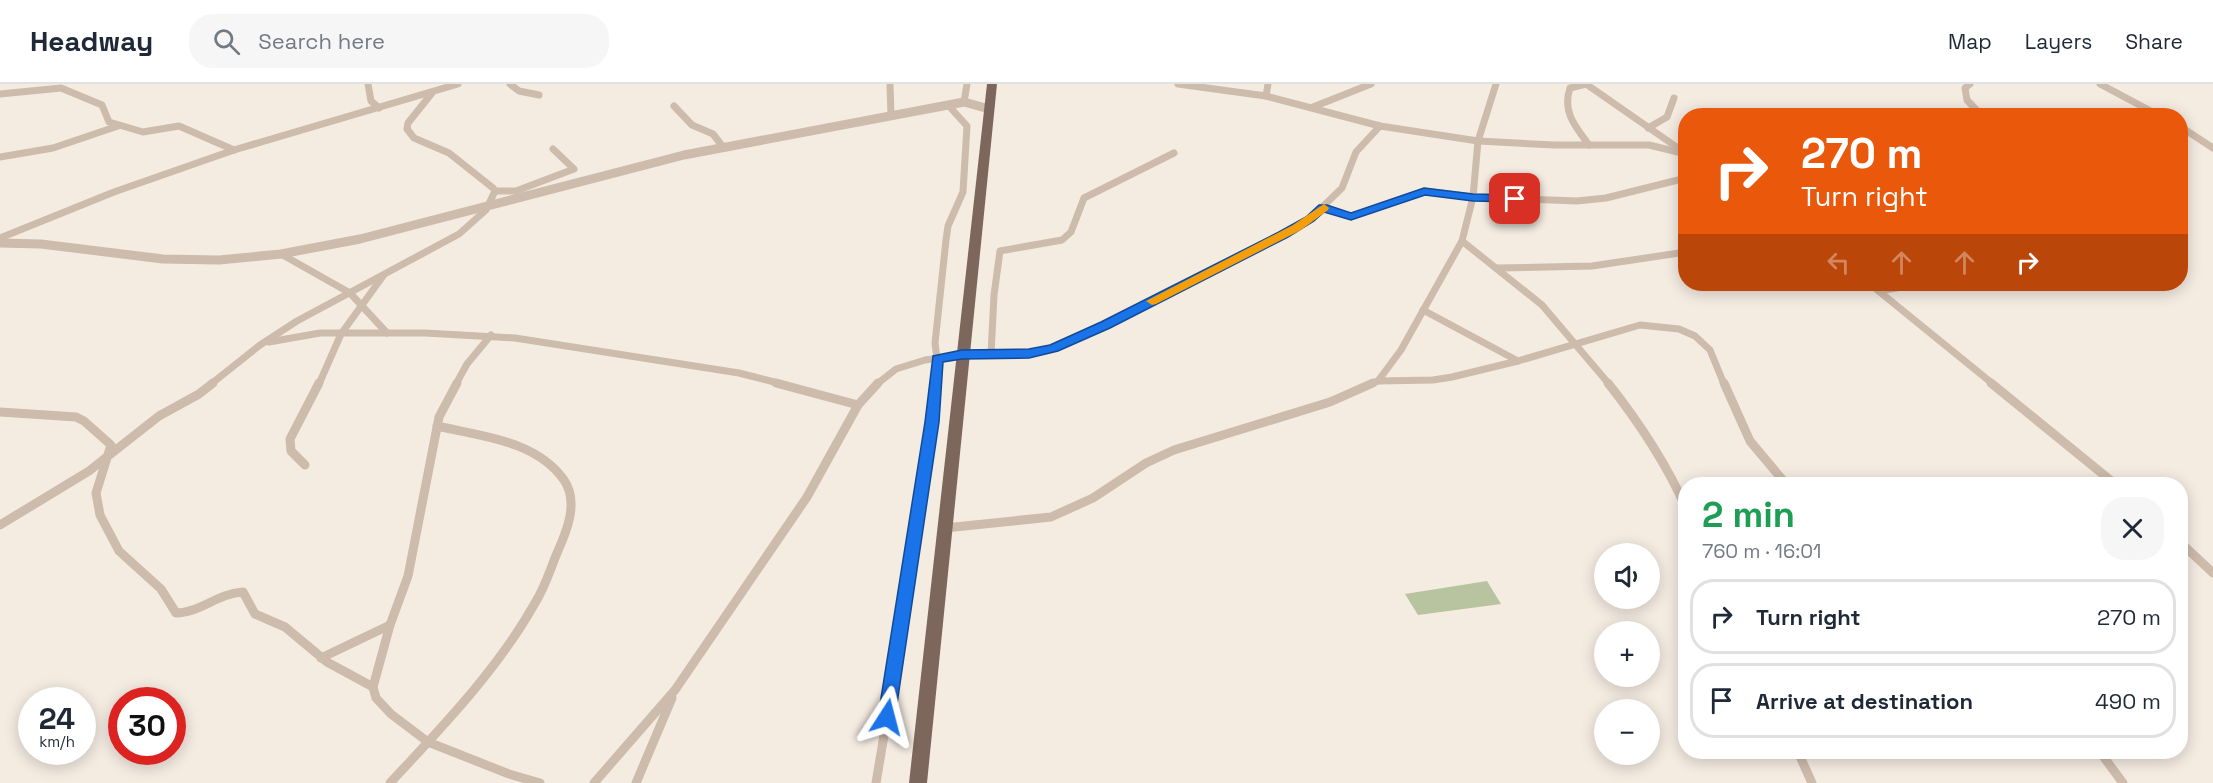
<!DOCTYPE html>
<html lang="en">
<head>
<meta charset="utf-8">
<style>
	body { margin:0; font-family:"Space Grotesk",sans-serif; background:#f6f6f7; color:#1f2937; height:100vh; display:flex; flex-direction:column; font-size:22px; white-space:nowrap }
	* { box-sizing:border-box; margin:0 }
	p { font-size:20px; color:#747a83 }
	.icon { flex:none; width:33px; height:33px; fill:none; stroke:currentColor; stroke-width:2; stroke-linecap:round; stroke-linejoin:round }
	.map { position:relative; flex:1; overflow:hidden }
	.panel { position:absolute; left:1678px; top:393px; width:510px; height:282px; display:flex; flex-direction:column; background:#fff; border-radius:24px; box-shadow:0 3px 15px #0003 }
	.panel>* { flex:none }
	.banner { position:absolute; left:1678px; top:24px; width:510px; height:183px; border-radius:24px; box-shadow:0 3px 15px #0003; background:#ea580c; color:#fff; overflow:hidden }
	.tools { position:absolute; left:1594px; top:459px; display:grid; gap:12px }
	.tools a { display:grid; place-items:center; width:66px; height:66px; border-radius:50%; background:#fff; box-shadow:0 3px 15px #0003; font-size:30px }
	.speed { position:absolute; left:18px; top:603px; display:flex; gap:12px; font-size:30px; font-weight:700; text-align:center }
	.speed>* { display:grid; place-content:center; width:78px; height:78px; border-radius:50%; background:#fff; box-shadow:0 3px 15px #0003; line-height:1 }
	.speed small { font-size:15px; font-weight:400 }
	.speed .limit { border:9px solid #d22; background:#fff; color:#111 }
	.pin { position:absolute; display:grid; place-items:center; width:51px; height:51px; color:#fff; margin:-26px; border-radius:12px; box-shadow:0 3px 9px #0006 }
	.me { position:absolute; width:66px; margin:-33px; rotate:9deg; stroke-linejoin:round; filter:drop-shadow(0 0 4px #0008) }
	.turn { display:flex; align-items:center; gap:21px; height:126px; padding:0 24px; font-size:27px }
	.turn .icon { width:78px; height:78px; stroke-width:2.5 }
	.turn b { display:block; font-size:42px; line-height:51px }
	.lanes { display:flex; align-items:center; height:57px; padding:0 24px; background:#0003; justify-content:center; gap:30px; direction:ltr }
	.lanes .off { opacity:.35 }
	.round { display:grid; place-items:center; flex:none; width:63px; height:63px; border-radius:24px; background:#f6f6f7 }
	.summary { display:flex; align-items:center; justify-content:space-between; height:102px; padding:0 24px }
	h1 { font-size:36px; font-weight:800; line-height:45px; color:#1e9e55 }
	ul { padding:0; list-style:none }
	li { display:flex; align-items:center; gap:18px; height:75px; margin:0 12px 9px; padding:0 12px; border:3px solid #e0e1e3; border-radius:24px }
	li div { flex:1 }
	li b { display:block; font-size:22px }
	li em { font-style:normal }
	header { display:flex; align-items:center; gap:36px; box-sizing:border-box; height:84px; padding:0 30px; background:#fff; border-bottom:2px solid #e0e1e3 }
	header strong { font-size:28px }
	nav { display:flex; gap:33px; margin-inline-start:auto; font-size:21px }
	.search { width:420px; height:54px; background:#f6f6f7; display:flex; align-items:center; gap:15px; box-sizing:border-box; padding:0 21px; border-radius:24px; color:#747a83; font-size:22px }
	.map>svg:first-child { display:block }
</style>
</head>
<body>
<header>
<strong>Headway</strong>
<div class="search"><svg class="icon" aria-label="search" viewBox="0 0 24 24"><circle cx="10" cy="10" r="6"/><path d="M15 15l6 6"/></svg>Search here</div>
<nav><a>Map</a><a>Layers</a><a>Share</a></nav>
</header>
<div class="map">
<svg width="2213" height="699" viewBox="0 0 2213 699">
	<rect width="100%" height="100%" fill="#f4ebe1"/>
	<polygon fill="#b8c4a0" points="1487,497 1501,520 1418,531 1405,510"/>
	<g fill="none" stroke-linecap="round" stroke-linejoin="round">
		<g stroke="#cdbbac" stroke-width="7">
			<polyline points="368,0 371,17 379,24"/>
			<polyline points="510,0 519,7 539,11"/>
			<polyline points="890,0 891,32"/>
			<polyline points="1178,0 1266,12 1380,42 1478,57 1554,61 1649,61 1686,70"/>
			<polyline points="1586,0 1678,64"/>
			<path d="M1586,0l-16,4c-8,24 5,38 19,57"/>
			<polyline points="1970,0 1965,4 1967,16 1982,32"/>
			<polyline points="2100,0 2160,32"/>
			<polyline points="0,10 61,4 102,21 109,38 143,48 179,42 234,66"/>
			<polyline points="1266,12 1268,0"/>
			<polyline points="964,18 967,0"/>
			<polyline points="674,22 692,41 713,50 723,63"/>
			<polyline points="1313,23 1371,0"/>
			<polyline points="2181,43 2213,64"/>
			<polyline points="1648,44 1667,33 1674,14"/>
			<polyline points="0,73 53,64 118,42"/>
			<polyline points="495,107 516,107 574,85 553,65"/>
			<polyline points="1322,123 1351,133 1424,107 1473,113 1577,117 1606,114 1686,94"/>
			<polyline points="0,154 114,108 234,66 458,0"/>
			<polyline points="1462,157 1542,221 1609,300"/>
			<polyline points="281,170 350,209 387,249"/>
			<polyline points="1497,184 1592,182 1686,168"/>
			<polyline points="1870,200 1993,300"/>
			<polyline points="1879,207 1919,200"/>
			<polyline points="1423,226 1518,277"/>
			<polyline points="269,258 320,249 425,249 515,254 739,289 782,300"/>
			<polyline points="991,270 994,211 1000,167 1062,156 1071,148 1084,114 1174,69"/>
			<polyline points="1378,297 1433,296 1452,293 1518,277 1640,241 1679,245 1695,252 1710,266 1724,300"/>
			<polyline points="211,300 260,261 297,237 459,150 486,126 495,107 493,104 449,69 414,54 407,45 408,39 432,9"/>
			<polyline points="319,300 341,250 383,192"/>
			<polyline points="456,300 467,280 491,251"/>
			<polyline points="877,300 896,285 925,276 962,271 1040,268 1106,241 1310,135 1342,104 1356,68 1380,42"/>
			<polyline points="935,300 937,275 935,259 946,156 948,142 963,108 967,42 948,21"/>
			<polyline points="1370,300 1378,297 1401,266 1462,157 1473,113 1478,57 1496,0"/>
		</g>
		<g stroke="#cdbbac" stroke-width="9">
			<polyline points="457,299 439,333 408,492 390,541 373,603 376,614 391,630 428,658 509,690 540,699"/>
			<polyline points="776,299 858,321"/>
			<path d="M1608,299c30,38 58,80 78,125"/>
			<polyline points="1724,299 1750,357 1786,400"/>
			<polyline points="1991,299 2115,400"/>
			<path d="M0,328l76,5 8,4 27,24 -15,48 4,22 19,36 42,38 15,24c24,0 42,-20 67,-21l12,22 30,13 42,35 46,25"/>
			<polyline points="305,381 291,367 290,355 319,299"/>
			<polyline points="0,441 89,387 159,332 199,310 213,299"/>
			<polyline points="945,444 1051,433 1093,414 1146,379 1174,366 1330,318 1373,299"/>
			<polyline points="2181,459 2213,489"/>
			<polyline points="321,574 390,541"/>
			<polyline points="1798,668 1812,699"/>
			<polyline points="2100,668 2123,699"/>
			<path d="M390,699c52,-56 108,-114 145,-180 10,-16 15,-33 22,-50 10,-22 22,-51 7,-73 -28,-40 -84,-44 -127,-54"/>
			<polyline points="594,699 675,606 807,413 858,321 878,299"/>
			<polyline points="636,699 672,614"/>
			<path d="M876,699c22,-133 48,-266 59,-400"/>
		</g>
		<polyline stroke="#cdbbac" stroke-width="9" points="0,159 41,160 163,175 219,176 281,170 360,155 684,71 964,18 989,25"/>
		<polygon fill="#7d675c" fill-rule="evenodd" points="987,0 997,0 927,699 909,699"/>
	</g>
	<polygon fill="#1a73e8" stroke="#114b97" stroke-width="1.5" points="1424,104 1473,110 1515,111 1520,115 1515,118 1473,117 1425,111 1351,136 1324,128 1314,137 1288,153 1110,244 1058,267 1029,274 962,275 943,278 939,338 895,633 893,639 887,641 881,639 878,633 925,338 933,272 962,266 1029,265 1050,261 1101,238 1279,148 1306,133 1319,121 1327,121 1351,129"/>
	<polygon fill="#f59e0b" points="1324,120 1329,124 1328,126 1301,146 1156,220 1152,221 1146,217 1293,141"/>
</svg>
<div class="tools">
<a><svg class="icon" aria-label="sound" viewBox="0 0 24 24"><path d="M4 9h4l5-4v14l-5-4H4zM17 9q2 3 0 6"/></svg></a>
<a>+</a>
<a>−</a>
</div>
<div class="speed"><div>24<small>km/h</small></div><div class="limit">30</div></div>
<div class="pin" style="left:1515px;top:115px;background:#d93025"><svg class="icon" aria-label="arrive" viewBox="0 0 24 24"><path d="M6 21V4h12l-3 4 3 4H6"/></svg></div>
<svg class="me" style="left:887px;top:633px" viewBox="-20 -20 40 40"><path d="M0-17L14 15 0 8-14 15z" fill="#1a73e8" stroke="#fff" stroke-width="4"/></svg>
<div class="banner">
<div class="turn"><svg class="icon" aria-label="right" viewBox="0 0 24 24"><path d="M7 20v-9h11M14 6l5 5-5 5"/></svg><div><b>270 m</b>Turn right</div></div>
<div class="lanes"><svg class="icon off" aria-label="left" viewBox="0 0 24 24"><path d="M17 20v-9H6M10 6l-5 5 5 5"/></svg><svg class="icon off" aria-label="ahead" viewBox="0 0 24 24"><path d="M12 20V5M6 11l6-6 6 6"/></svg><svg class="icon off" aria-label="ahead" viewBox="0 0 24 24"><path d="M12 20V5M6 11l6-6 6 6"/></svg><svg class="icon" aria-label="right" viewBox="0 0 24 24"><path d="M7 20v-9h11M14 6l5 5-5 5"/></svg></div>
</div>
<section class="panel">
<div class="summary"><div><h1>2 min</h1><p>760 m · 16:01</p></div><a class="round"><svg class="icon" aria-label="close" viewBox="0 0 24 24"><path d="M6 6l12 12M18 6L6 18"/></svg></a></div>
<ul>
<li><svg class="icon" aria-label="right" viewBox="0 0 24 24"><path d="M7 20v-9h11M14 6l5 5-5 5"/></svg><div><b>Turn right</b></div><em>270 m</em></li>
<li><svg class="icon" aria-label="arrive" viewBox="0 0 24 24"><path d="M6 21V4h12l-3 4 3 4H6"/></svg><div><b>Arrive at destination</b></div><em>490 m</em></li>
</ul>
</section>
</div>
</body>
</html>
